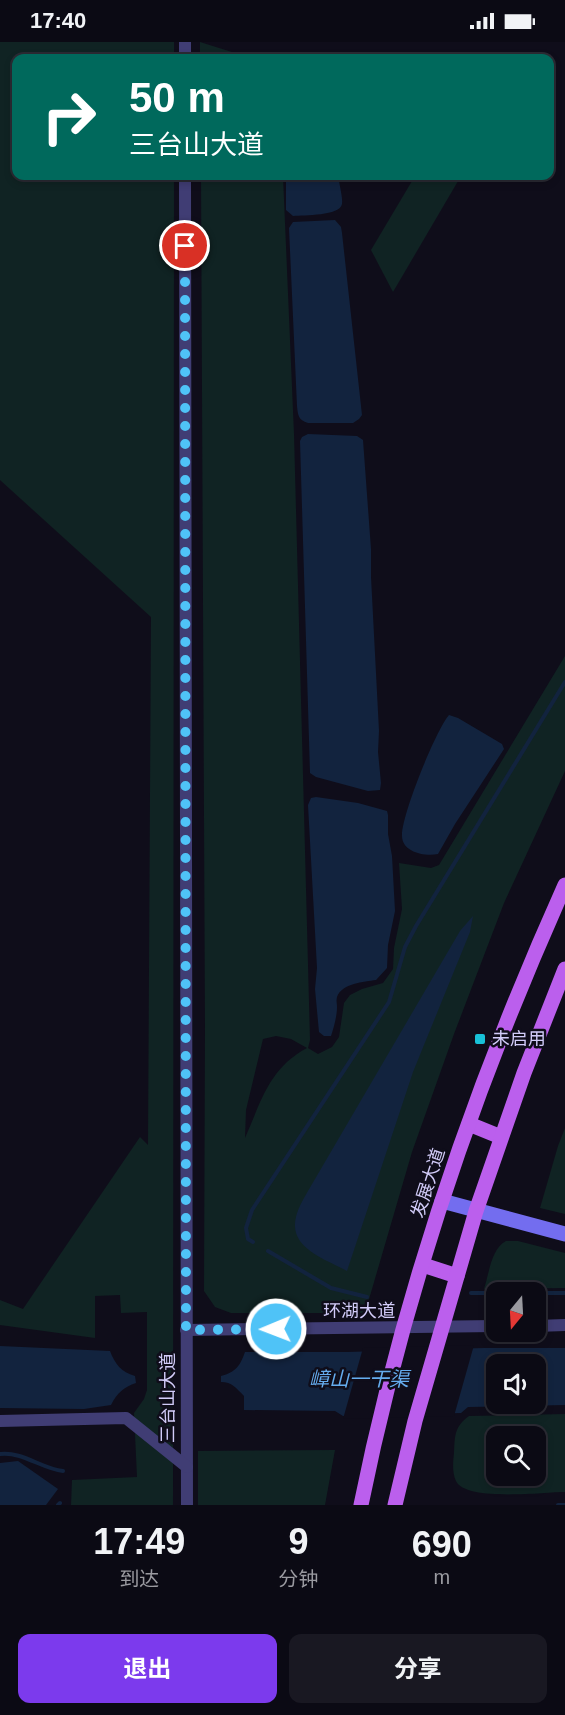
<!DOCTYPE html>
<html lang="zh">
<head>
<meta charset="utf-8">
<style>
	body { margin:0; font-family:Arial,"Noto Sans SC",sans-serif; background:#191822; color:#f1f3f6; height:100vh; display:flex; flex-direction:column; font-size:22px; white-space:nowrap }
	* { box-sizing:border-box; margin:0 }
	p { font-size:20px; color:#9a9aa0 }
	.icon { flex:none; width:33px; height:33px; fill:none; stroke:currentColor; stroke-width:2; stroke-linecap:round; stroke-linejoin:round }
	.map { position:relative; height:1463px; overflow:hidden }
	.details { display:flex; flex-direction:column; background:#0b0a14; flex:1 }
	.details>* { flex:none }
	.guide { position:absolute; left:12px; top:12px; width:542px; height:126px; border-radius:12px; box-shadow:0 3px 9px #0003,0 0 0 2px #2b2b34; background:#00695c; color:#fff; overflow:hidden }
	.needle { width:39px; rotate:198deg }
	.tools { position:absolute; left:486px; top:1240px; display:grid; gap:12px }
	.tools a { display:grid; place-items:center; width:60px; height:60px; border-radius:12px; background:#0b0a14; box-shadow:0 3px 9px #0003,0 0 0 2px #2b2b34; font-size:30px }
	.pin { position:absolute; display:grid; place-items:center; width:51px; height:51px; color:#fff; margin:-26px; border:3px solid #fff; border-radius:50%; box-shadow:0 2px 6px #0007 }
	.me { position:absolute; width:66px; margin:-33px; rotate:269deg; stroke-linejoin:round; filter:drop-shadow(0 0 4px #0008) }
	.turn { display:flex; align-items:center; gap:21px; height:126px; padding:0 18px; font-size:27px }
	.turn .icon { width:78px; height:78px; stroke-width:2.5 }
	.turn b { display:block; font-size:42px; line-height:51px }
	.eta { display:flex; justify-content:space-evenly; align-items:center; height:102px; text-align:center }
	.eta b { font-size:36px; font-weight:700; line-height:42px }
	.cta { display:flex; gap:12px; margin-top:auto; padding:12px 18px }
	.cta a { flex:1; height:69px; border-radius:12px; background:#7c3aed; color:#fff; font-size:24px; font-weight:700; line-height:69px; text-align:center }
	.cta a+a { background:#191822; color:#f1f3f6 }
	.status { display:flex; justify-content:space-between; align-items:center; height:42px; padding:0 30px; background:#0b0a14; direction:ltr }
	.status svg { height:16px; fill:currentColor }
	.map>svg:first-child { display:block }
</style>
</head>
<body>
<div class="status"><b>17:40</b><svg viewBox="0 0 49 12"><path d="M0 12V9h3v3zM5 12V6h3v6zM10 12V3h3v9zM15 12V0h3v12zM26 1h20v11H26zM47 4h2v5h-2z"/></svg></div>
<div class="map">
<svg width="565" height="1463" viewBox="0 0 565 1463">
	<rect width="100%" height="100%" fill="#0f0d1a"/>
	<g fill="#102323" fill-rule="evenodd">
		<polygon points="0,0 174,0 174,16 16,16 16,134 174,134 173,1463 71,1463 72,1438 137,1435 134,1371 144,1357 147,1348 147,1270 121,1271 120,1253 95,1254 95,1296 0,1283 0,1258 23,1267 140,1095 148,1103 151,575 0,438"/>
		<polygon points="200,0 251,16 200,16"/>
		<path d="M201,134h82l11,258 16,606 -2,8 10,6 14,-7 7,-10 5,-34 6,-8 12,-6 21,-6 10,-14 1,-21 8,-39 -3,-46 32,5 8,-3 126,-209v115l-61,132 -50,131 -42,118 -47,161h-134l-16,-6 -11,-16 1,-262zM276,994l15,3 16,9c-38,20 -46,54 -62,90l1,-28 17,-71z"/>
		<polygon points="415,134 461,134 393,250 371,208"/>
		<polygon points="565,1086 565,1172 540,1166 558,1104"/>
		<path d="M506,1199h12l47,12v35l-81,1c5,-15 7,-40 22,-48z"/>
		<path d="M565,1372v78c-21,0 -99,10 -109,-11 -4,-8 -3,-19 -2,-28 1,-17 0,-26 15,-37zM496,1395h40v39h-40z"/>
		<polygon points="335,1408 325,1463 198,1463 198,1409"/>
	</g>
	<g fill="#12233e" fill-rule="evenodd">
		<path d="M286,134h52c1,6 5,23 4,28 -2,12 -38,11 -49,12l-7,-6z"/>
		<path d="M335,178l6,7 1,6 20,182 -3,4 -6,4h-45c-10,-3 -10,-8 -11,-17l-8,-178 4,-6z"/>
		<polygon points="308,392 357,394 363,398 371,507 371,535 379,689 378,710 381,741 380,748 368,749 316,735 310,731 300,399 302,395"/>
		<path d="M449,673l9,3 44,26 2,5 -49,75 -17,30c-13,3 -36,-2 -36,-18 -1,-20 34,-106 47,-121z"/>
		<path d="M316,755l42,6 29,8 1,4v19l4,22 3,55 -7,34 -1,23 -11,12c-12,2 -34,3 -39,17 -1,5 0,5 0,10 0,9 -3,20 -6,29h-7l-5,-4 -4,-43 2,-21 -9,-163 3,-7z"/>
		<path d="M473,874l-3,16 -57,140 -66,199c-21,-12 -59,-23 -51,-54 2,-9 7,-17 12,-26l152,-260z"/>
		<path d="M0,1304l110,5c5,13 11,21 25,25l1,7c-12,4 -19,10 -25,22l-27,4 -84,-1z"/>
		<path d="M484,1306h81v57l-97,2 -7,6 -118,3 -8,-5 -91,-1v-14c-8,-8 -12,-14 -23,-14v-6c15,-4 19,-10 24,-24h102zM496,1323h40v39h-40z"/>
		<polygon points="18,1419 58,1447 46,1463 0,1463 0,1421"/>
	</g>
	<polygon fill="#0f0d1a" points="474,1303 454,1374 343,1377 363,1306"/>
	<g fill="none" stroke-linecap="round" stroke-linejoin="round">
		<g stroke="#12233e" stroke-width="4">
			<polyline points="253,1200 248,1197 246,1186 252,1168 389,960 405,905 416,884 565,640"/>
			<polyline points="268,1209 331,1246 367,1255"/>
			<polyline points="471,1251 496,1251"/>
			<polyline points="536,1251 565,1251"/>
			<path d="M0,1412c22,-3 42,15 63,17"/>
			<polyline points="58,1463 60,1461"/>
			<polyline points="558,1463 565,1463"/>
		</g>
		<g stroke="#403d74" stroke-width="12">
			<polyline points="185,0 185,16"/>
			<polyline points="185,134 187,1463"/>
			<polyline points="536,1284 565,1283"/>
			<polyline points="186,1288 496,1284"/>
			<polyline points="0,1379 126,1376 187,1425"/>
		</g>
		<polyline stroke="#736def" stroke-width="15" points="442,1159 565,1192"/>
		<g stroke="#bb5fed" stroke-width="15">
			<polyline points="469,1082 501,1095"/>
			<polyline points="423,1223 457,1234"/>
			<path d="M361,1463c43,-213 115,-422 204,-620"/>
			<polyline points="395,1463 415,1379 476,1169 524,1031 565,927"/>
		</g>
	</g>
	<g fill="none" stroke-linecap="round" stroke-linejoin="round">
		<polyline stroke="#4fc3f7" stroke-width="10" stroke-dasharray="0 18" points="185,204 186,1288 276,1287"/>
	</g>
	<rect fill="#18c1d8" stroke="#0f0d1a" stroke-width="2" x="474" y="991" width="12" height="12" rx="3"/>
	<g text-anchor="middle" stroke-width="5" stroke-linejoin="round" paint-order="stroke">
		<g font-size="18" fill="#d2ccf9" stroke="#0f0d1a" text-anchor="start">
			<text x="492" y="1003">未启用</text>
		</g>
		<g font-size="18" fill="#d2ccf9" stroke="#0f0d1a">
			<text transform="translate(428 1141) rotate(-72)" y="6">发展大道</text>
			<text x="359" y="1275">环湖大道</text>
			<text transform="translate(168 1356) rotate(-90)" y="6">三台山大道</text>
		</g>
		<g font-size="20" font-style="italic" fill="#65acee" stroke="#0f0d1a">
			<text x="359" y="1344">嶂山一干渠</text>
		</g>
	</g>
</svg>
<div class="tools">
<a><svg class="needle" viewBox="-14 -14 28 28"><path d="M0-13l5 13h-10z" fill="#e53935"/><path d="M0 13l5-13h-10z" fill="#9a9aa0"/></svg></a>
<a><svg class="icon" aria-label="sound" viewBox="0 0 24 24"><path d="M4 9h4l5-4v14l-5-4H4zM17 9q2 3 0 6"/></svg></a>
<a><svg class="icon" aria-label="search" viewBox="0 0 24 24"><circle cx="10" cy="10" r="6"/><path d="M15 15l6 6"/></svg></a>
</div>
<div class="pin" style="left:185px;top:204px;background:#d93025"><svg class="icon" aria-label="arrive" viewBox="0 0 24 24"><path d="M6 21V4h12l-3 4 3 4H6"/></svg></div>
<svg class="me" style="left:276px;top:1287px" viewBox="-20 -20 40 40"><circle r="17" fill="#4fc3f7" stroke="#fff" stroke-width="3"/><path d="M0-11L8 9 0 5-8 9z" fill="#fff"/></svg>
<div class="guide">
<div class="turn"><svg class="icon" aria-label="right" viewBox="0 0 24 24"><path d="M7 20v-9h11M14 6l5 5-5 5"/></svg><div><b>50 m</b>三台山大道</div></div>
</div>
</div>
<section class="details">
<div class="eta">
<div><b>17:49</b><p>到达</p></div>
<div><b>9</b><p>分钟</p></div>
<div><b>690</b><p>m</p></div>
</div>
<div class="cta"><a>退出</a><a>分享</a></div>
</section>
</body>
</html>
